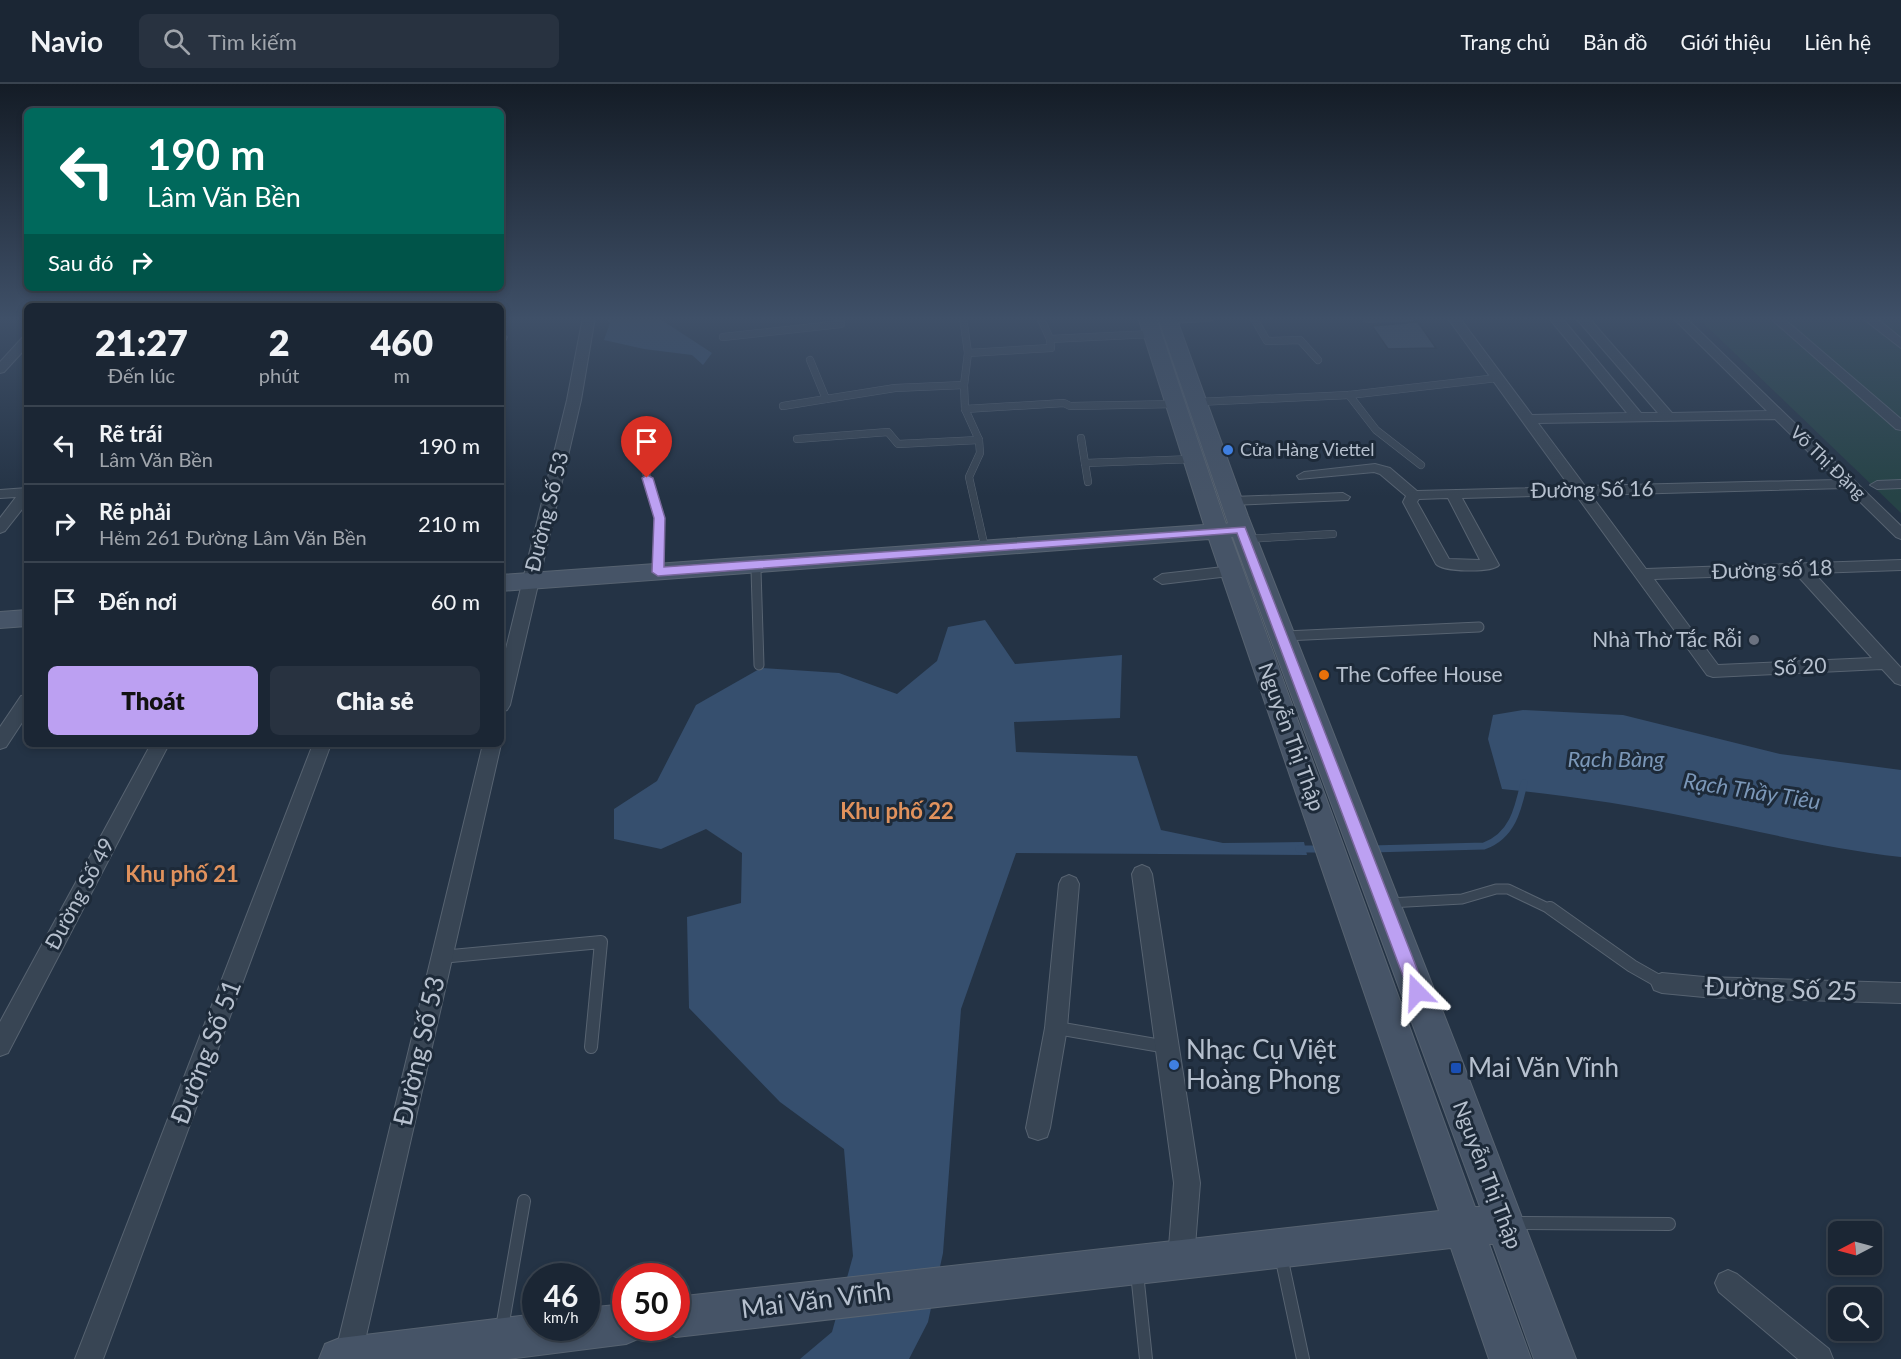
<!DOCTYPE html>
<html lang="vi">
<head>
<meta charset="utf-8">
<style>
	body { margin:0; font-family:Lato,sans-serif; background:#283240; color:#f1f3f6; height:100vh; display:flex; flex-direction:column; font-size:22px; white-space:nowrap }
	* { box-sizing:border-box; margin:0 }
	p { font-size:20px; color:#a0a5ac }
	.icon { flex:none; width:33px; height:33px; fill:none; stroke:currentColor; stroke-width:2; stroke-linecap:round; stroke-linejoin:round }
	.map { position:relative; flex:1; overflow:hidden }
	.drawer { position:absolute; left:24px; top:219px; width:480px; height:444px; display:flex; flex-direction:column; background:#1b2634; border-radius:9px; box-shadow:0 3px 9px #0003,0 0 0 2px #39434f }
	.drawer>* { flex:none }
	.banner { position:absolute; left:24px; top:24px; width:480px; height:183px; border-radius:9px; box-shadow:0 3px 9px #0003,0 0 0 2px #39434f; background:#00695c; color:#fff; overflow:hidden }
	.needle { width:39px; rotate:264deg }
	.buttons { position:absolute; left:1828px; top:1137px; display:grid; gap:12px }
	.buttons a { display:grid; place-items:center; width:54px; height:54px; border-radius:9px; background:#1b2634; box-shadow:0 3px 9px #0003,0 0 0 2px #39434f; font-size:30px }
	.speed { position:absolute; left:522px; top:1179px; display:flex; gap:12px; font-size:30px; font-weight:700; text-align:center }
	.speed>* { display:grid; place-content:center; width:78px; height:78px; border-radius:50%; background:#1b2634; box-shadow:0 3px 9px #0003,0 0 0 2px #39434f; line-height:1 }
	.speed small { font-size:15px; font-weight:400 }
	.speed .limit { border:9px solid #d22; background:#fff; color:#111 }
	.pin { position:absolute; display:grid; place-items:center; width:51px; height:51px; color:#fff; margin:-62px -26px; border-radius:50% 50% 50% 0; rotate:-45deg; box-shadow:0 0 6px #0007 }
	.pin .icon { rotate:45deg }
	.me { position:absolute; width:66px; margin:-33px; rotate:339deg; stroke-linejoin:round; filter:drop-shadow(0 0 4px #0008) }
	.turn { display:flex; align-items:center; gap:21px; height:126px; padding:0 24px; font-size:27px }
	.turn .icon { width:78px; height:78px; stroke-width:2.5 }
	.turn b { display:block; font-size:42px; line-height:51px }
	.then { display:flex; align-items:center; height:57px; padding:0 24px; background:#0003; gap:12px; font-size:22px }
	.eta { display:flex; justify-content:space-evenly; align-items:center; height:102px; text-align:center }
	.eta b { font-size:36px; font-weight:800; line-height:42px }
	.action { display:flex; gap:12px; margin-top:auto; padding:12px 24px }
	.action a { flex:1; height:69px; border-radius:9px; background:#bca0f2; color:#111; font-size:24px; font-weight:800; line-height:69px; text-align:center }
	.action a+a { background:#283240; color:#f1f3f6 }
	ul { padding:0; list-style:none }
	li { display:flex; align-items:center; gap:18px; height:78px; padding:0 24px; border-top:2px solid #39434f }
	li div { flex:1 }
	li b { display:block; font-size:22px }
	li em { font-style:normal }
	header { display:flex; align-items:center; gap:36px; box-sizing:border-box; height:84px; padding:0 30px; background:#1b2634; border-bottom:2px solid #39434f }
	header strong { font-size:28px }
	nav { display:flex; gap:33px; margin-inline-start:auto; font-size:21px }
	.search { width:420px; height:54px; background:#283240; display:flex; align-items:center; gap:15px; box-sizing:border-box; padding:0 21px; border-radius:9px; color:#a0a5ac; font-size:22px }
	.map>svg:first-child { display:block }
</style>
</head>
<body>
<header>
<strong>Navio</strong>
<div class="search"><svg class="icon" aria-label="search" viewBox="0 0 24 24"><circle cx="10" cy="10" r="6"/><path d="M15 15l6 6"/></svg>Tìm kiếm</div>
<nav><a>Trang chủ</a><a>Bản đồ</a><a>Giới thiệu</a><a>Liên hệ</a></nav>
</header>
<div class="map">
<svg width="1901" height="1275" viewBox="0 0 1901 1275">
	<rect width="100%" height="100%" fill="#243345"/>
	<polygon fill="#264346" points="1697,233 1901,233 1901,429"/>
	<g fill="#364f6e">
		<polygon points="604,233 657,233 712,269 703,281 692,271 644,265 604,256 610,239"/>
		<polygon points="985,536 1015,580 1122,571 1120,634 1014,638 1016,668 1137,672 1161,746 1223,759 1304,758 1307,771 1016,769 961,925 943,1169 928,1238 909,1275 800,1275 832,1248 853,1172 844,1065 780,1018 689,924 687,833 741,819 742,769 706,745 661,765 614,755 614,725 657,697 696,621 761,584 839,589 897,610 937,577 948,543"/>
		<path d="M1523,626l100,5 157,39 121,16v87c-71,-8 -138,-25 -208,-39 -63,-13 -126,-23 -191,-29l-14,-50 5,-24z"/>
	</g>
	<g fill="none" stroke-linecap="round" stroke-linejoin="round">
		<g stroke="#364f6e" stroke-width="7">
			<polyline points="1299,765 1324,765"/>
			<path d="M1371,765l113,-3c28,-10 34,-36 40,-63"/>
		</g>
	</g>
	<polygon fill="#425367" stroke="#1f2c3b" stroke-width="1.5" points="1418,238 1436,264 1388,265 1372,242"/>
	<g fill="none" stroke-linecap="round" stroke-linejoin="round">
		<defs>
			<g id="lane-far2">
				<polyline points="963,233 968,269 964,301 965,325 979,356 980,369 969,393 985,464"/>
				<polyline points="1253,233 1267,257 1300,256 1318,276"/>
				<polyline points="1367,235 1412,233"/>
				<polyline points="723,253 841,240 840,233"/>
				<polyline points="1050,255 1152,250"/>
				<polyline points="968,269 1051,264 1050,255 1040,233"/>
				<polyline points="810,276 826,315 895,304 964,301"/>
				<polyline points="1349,311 1376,346 1421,381"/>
				<polyline points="1198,318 1349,311 1497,294"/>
				<polyline points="783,322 826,315"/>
				<polyline points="965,325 1064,319 1070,322 1177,320"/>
				<polyline points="635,354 660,434 658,488"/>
				<polyline points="1081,354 1088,398"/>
				<polyline points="797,355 888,348 898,360 979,356"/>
				<polyline points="1085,379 1194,375"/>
				<polyline points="1245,455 1333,450"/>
				<polyline points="756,480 756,488"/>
			</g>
			<g id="lane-far1">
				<polyline points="756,486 759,581"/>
				<polyline points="1285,552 1479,543"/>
				<polyline points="1389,819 1462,815 1496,805 1508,805 1552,826"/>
			</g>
			<g id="lane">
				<polyline points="1550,824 1632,882 1662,899"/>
				<polyline points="441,873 601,858 591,963"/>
				<polyline points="1057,944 1167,963"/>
				<polyline points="1514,1139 1669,1140"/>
				<polyline points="1281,1172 1303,1275"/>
				<polyline points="1137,1189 1146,1275"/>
				<polyline points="502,1244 524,1117"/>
			</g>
			<g id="street">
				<polygon points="583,233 595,233 581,316 510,621 507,626 501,628 501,585 567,316"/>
				<polygon points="1162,233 1216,233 1210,237 1167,239 1163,238"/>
				<path d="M1447,233h12l73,98 95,-2 -79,-96h13l80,96h17l-83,-96h13l84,96 95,-2 -95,-94h13l216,209v13l-5,-2 -50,-49 -255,7 55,74 255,-9v10l-87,3 87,95v17l-6,-2 -13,-14 -169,8 -6,-2 -131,-180 -114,3 37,67c-7,8 -56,7 -63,-1l-33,-62 3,-6 -26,-22 -6,-2 -75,7 -2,-3 7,-4 71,-8 15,4 27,23 153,-4zM1775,335l62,61 -252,6 -47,-63zM1448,414l32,62 -31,-1 -32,-57 2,-3zM1796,490l76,84 -154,7 -64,-86z"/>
				<polygon points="1769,233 1782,233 1901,335 1901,346 1896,345"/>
				<polygon points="1861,233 1875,233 1901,254 1901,264"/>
				<polygon points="501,249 507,253 505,257 501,258"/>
				<polygon points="27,252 27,263 4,288 0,289 0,278 23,253"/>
				<polygon points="1901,396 1901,404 1877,405 1870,401 1877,397"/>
				<polygon points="27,404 27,419 5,447 0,449 0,434 16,413 0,414 0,406"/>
				<polygon points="1343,409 1350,413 1348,416 1232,421 1225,417 1232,413"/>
				<polygon points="1232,482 1240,487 1238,491 1162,500 1154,495 1162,490"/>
				<polygon points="27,611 27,631 6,663 0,665 0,643 21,612"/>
				<polygon points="151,660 169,660 8,969 0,972 0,938"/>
				<polygon points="313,660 331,660 103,1275 75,1275"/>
				<polygon points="483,660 501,660 361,1274 334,1275"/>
				<polygon points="1142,781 1149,784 1152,790 1200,1099 1194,1175 1190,1184 1181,1188 1172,1184 1168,1175 1174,1099 1132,790 1135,784"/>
				<polygon points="1069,791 1076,794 1079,800 1067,944 1050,1044 1047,1053 1038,1056 1029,1053 1026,1044 1045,944 1059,800 1062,794"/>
				<polygon points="1662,889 1704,893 1901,899 1901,919 1704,913 1662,909 1654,906 1651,899 1654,892"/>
				<polygon points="1728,1186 1737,1190 1829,1265 1833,1275 1798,1275 1719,1208 1715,1199 1719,1190"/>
			</g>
			<g id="secondary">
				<path d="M1138,233h18l70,207 2,-1 -70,-206h18l72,199 211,537 117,306h-42l-41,-115h-4l42,115h-42l-38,-111 -775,89 -14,-6 -2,-3h16v-31l763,-86 -230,-672 -708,52v-16l703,-50zM1231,453h2l247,670h-5z"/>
				<polygon points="27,526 27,542 0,544 0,528"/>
				<polygon points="626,1220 626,1244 645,1244 640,1254 626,1260 508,1275 319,1275 325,1260 340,1254 536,1230 536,1244 586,1244 586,1224"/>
			</g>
		</defs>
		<use href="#lane-far2" stroke="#576371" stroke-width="8"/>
		<use href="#lane-far1" stroke="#576371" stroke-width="11"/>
		<use href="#lane" stroke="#576371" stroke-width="14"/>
		<use href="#street" stroke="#576371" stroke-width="2"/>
		<use href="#secondary" stroke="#576371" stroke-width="2"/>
		<use href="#lane-far2" stroke="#384554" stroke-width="7"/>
		<use href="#lane-far1" stroke="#384554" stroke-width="9"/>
		<use href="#lane" stroke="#384554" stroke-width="12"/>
		<use href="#street" fill="#384554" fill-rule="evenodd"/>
		<use href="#secondary" fill="#465467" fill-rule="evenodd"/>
	</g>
	<linearGradient id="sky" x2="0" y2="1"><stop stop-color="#141c26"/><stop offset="0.57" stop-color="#3f5068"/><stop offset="1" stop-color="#3f5068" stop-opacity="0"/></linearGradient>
	<rect width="1901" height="412" fill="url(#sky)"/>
	<polygon fill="#bca0f2" stroke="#7a689d" stroke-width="1.5" points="647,391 653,394 665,434 664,483 1245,443 1426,908 1423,913 1417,915 1411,913 1409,908 1237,449 658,492 652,488 654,434 642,394"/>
	<g fill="#3f7fe0" stroke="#1d2a39" stroke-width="2">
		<circle cx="1228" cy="366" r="6"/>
		<circle cx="1174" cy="981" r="6"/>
	</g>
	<circle fill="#6b7280" stroke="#1d2a39" stroke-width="2" cx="1754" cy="556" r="6"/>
	<circle fill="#e8710a" stroke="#1d2a39" stroke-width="2" cx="1324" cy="591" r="6"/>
	<rect fill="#1a4fb4" stroke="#1d2a39" stroke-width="2" x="1450" y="978" width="12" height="12" rx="3"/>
	<g text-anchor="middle" stroke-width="6" stroke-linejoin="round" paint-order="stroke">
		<g font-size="18" fill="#b6c0ce" stroke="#1d2a39" text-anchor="start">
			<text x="1240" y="372">Cửa Hàng Viettel</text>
		</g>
		<g font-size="18" fill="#b6c0ce" stroke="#1d2a39">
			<text transform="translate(1828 379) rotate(44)" y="6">Võ Thị Đặng</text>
		</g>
		<g font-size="21" fill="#b6c0ce" stroke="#1d2a39">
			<text transform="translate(1592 406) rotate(-1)" y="7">Đường Số 16</text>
			<text transform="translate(547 428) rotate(-76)" y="7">Đường Số 53</text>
			<text transform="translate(1772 486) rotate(-2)" y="7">Đường số 18</text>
			<text transform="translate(1800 583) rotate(-3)" y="7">Số 20</text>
			<text transform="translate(1291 653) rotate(70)" y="7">Nguyễn Thị Thập</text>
			<text transform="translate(80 810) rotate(-62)" y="7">Đường Số 49</text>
			<text transform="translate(1487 1091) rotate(69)" y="7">Nguyễn Thị Thập</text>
		</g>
		<g font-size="21" fill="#b6c0ce" stroke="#1d2a39" text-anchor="end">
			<text x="1742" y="563">Nhà Thờ Tắc Rỗi</text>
			<text x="1336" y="598" text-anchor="start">The Coffee House</text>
		</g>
		<g font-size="22" font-style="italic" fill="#7b97b8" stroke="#1d2a39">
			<text x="1616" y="683">Rạch Bàng</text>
			<text transform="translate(1752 707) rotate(9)" y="8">Rạch Thầy Tiêu</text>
		</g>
		<g font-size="22" font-weight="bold" fill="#e1925d" stroke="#1d2a39">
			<text x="897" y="735">Khu phố 22</text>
			<text x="182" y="798">Khu phố 21</text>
		</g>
		<g font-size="26" fill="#b6c0ce" stroke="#1d2a39">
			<text transform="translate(1781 905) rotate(2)" y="9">Đường Số 25</text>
			<text transform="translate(419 967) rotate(-77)" y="9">Đường Số 53</text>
			<text transform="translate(206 968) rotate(-69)" y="9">Đường Số 51</text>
			<text transform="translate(816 1216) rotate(-7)" y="9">Mai Văn Vĩnh</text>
		</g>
		<g font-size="26" fill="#b6c0ce" stroke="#1d2a39" text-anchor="start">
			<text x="1186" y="975">Nhạc Cụ Việt<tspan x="1186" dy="30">Hoàng Phong</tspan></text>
			<text x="1468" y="993">Mai Văn Vĩnh</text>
		</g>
	</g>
</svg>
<div class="buttons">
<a><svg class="needle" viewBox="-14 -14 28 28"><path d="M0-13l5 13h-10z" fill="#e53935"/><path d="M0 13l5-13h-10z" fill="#a0a5ac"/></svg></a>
<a><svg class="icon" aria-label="search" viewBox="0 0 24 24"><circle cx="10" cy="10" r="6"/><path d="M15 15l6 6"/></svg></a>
</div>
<div class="speed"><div>46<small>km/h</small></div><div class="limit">50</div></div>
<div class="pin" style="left:647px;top:394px;background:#d93025"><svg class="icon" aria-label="arrive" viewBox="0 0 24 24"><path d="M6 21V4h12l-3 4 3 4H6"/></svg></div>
<svg class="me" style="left:1417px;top:908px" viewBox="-20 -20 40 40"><path d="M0-17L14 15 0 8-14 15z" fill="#bca0f2" stroke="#fff" stroke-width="4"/></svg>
<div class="banner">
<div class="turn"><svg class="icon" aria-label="left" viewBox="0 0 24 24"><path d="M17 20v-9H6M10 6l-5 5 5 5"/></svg><div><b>190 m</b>Lâm Văn Bền</div></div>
<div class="then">Sau đó<svg class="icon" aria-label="right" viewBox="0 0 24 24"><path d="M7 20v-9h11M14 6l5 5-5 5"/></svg></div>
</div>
<section class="drawer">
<div class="eta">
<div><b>21:27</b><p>Đến lúc</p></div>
<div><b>2</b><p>phút</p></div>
<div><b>460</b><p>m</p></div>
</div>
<ul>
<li><svg class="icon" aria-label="left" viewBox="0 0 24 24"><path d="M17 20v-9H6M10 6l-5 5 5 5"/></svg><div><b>Rẽ trái</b><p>Lâm Văn Bền</p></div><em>190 m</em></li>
<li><svg class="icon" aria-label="right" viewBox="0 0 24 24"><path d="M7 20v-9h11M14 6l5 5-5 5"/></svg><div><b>Rẽ phải</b><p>Hẻm 261 Đường Lâm Văn Bền</p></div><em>210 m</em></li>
<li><svg class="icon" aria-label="arrive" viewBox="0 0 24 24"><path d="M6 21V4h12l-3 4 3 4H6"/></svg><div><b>Đến nơi</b></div><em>60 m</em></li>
</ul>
<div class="action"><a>Thoát</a><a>Chia sẻ</a></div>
</section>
</div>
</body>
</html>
